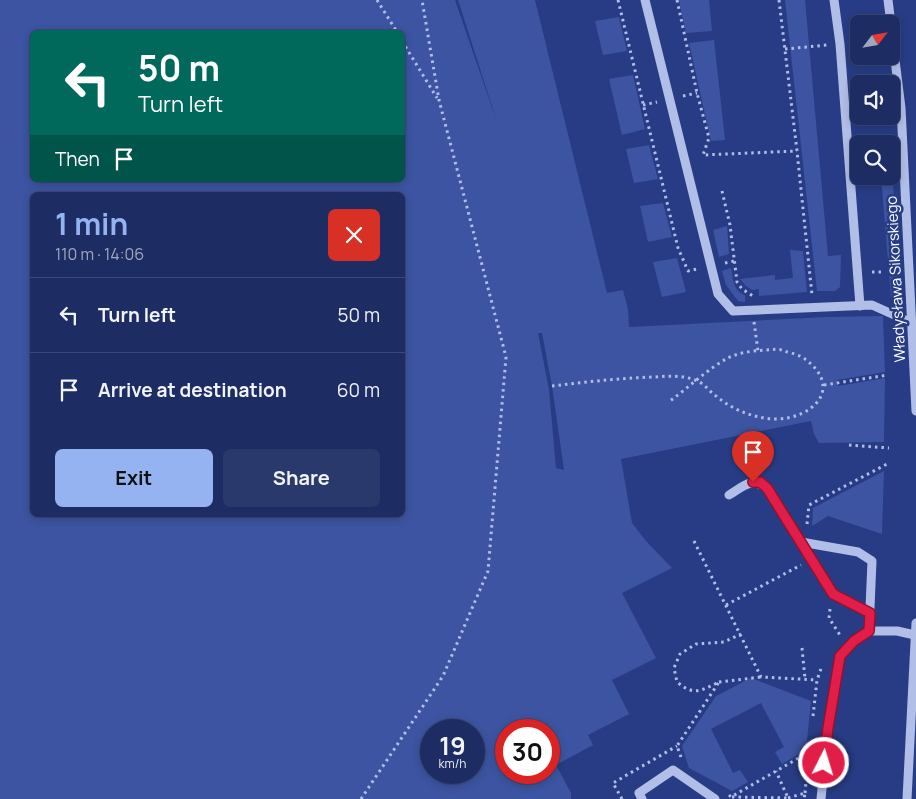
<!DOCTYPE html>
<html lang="en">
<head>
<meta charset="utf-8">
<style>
	body { margin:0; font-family:Manrope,sans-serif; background:#2a396c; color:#f1f3f6; height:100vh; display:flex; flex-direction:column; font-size:19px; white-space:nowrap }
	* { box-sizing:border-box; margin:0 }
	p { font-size:16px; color:#a0a8be }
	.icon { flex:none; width:28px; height:28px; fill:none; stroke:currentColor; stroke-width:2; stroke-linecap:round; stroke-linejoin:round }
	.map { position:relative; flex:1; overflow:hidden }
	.sheet { position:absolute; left:30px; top:192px; width:375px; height:325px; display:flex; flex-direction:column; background:#1d2d63; border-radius:8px; box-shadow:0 2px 8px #0003,0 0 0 1px #3b4978 }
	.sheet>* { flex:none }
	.guide { position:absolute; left:30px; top:30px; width:375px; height:152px; border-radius:8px; box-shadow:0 2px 8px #0003,0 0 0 1px #3b4978; background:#00695c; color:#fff; overflow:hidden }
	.needle { width:32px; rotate:59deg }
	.buttons { position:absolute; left:850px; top:15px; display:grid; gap:10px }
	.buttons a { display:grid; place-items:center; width:50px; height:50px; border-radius:8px; background:#1d2d63; box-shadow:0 2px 8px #0003,0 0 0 1px #3b4978; font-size:25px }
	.speed { position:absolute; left:420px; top:719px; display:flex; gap:10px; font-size:25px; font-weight:700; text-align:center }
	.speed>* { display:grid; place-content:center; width:65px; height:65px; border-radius:50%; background:#1d2d63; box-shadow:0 2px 8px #0003,0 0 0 1px #3b4978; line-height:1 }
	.speed small { font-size:12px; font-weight:400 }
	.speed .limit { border:8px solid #d22; background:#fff; color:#111 }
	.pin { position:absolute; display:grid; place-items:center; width:42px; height:42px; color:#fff; margin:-51px -21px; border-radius:50% 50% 50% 0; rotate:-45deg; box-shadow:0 0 5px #0007 }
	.pin .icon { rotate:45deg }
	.me { position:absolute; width:55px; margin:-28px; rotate:5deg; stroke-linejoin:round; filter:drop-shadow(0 0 4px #0008) }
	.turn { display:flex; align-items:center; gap:18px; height:105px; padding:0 25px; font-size:22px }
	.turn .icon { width:65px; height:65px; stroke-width:2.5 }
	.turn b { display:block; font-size:35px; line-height:42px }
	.then { display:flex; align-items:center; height:48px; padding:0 25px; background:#0003; gap:10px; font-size:19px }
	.round { display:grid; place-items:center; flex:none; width:52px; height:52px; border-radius:8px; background:#2a396c }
	.head { display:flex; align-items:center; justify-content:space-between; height:85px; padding:0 25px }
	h1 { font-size:30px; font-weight:700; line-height:38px; color:#95b2f1 }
	.button { display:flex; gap:10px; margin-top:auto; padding:10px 25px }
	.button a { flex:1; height:58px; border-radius:8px; background:#95b2f1; color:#111; font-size:20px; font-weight:700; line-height:58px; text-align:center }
	.button a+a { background:#2a396c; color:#f1f3f6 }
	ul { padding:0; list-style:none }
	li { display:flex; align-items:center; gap:15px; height:75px; padding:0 25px; border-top:1px solid #3b4978 }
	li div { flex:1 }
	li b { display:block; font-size:19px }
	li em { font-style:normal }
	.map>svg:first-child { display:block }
</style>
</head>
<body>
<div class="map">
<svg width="916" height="799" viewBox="0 0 916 799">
	<rect width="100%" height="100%" fill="#273c84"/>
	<g fill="#3c54a1" fill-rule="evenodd">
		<path d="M0,0h455l43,125 -40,-125h77l72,293 16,-3 5,19 1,18 198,-10 56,-1 2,56 -48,8 1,6 47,-8 -1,64 -65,1 -5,-9 -3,-13 -190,38 11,64 14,18 26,27 -50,25 34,65 -44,22 17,34 -41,21 5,10 -37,20 15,28v6h-571zM32,32h370v148h-370zM32,195h370v320h-370zM538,333h4l10,53 12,84 -8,-2 -7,-78zM431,730h43v42h-43zM506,730h43v42h-43z"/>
		<polygon points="679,0 709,0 712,31 686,33"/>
		<polygon points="785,0 805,0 828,256 841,255 840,287 835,291 817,291"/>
		<polygon points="619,17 627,51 603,55 595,21"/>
		<polygon points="714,40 725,140 711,141 689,43"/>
		<polygon points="633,75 645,129 622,135 609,79"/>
		<polygon points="649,145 658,179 634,183 626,149"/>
		<polygon points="891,153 897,243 899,299 891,297 881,176 891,176"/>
		<polygon points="663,203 672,237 648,242 640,206"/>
		<polygon points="727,226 729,254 719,257 713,230"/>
		<polygon points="790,250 803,251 807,292 759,296 759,289 752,290 746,286 740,279 775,275 775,280 793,278"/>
		<polygon points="677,258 686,292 662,297 653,262"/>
		<path d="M731,268c2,10 2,23 14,27v7l-7,-1 -12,-16 -4,-14z"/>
		<polygon points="884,471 882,534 828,516 812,526 813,508"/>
		<polygon points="751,678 811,701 806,750 782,764 775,752 784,747 761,703 711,729 733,773 740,770 748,782 732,791 689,768 682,746 716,696"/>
	</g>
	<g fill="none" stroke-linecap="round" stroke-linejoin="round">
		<g stroke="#b1bee7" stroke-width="3" stroke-dasharray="2.5 4" stroke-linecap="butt">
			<polyline points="377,0 397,32"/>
			<polyline points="618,0 678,248 688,271 697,269"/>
			<polyline points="677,0 697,93 709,138 703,155 797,151"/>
			<polyline points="779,0 797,151 812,295"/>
			<polyline points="402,41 437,98"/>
			<polyline points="785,49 827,45"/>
			<polyline points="683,96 697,93"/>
			<polyline points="643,105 657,102"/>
			<polyline points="722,191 730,225 737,282 742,289 753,296"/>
			<polyline points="725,263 734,261"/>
			<polyline points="872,272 885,272"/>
			<polyline points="754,322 758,351"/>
			<polyline points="824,385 888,375"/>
			<path d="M552,386c34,-4 68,-8 102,-9 14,-1 28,-2 41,3 8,2 14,11 21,16 17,14 37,22 59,23 38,0 69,-31 30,-60 -5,-4 -14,-6 -21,-8 -6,-3 -12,-1 -19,-1 -12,1 -25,2 -37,8 -19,10 -39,29 -58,43"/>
			<polyline points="849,445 889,448"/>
			<polyline points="807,524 809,505 889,463"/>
			<polyline points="694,541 761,677 817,680"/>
			<polyline points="726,605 801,565"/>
			<polyline points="830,609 829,618 840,635"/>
			<polyline points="802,648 805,679"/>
			<polyline points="719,682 761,677"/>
			<polyline points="813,716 817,680 822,666"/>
			<path d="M681,757l-4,-11 42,-64c-19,9 -25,14 -42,0l-3,-14 6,-14 16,-10 28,-2 17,-8"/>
			<polyline points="805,793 806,782"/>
			<polyline points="729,795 731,797 809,752"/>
			<polyline points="732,797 788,798 776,771"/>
			<polyline points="788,798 805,793 804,799"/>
			<polyline points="361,799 443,676 488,571 506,357 439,100 422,0"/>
			<polyline points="622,799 613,783 677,746"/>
		</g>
		<g stroke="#b1bee7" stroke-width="9">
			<polyline points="645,0 718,294 733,311 872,305 912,323"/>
			<polyline points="834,0 840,44 860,306"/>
			<polyline points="888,0 891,24"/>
			<polyline points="891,28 901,108 916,411"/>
			<path d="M729,495c15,-9 23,-19 38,-6l66,104 37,20"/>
			<polyline points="801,542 858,552 872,561 869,631"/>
			<polyline points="642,799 639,793 673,770 715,799"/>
			<polyline points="821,799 828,728 840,656 854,641 869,631 897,631 915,635"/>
			<polyline points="907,799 916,623"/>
		</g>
	</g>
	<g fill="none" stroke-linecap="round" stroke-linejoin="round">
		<defs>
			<polyline id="route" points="753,482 760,482 767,488 833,594 870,613 869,631 854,641 840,656 828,728 824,763"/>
		</defs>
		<use href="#route" stroke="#92132f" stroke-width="12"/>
		<use href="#route" stroke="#e11d48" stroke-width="9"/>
	</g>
	<g text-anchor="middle" stroke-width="5" stroke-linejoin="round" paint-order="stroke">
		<g font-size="15" fill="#fff" stroke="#273c84">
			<text transform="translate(896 279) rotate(-93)" y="5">Władysława Sikorskiego</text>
		</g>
	</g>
</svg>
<div class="buttons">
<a><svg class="needle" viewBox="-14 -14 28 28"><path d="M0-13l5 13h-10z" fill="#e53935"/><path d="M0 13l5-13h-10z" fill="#a0a8be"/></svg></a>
<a><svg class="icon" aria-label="sound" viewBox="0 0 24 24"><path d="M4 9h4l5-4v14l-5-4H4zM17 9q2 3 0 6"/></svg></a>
<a><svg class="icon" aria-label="search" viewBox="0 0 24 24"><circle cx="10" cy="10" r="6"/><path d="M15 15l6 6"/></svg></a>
</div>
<div class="speed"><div>19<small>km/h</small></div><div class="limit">30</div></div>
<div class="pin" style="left:753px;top:482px;background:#d93025"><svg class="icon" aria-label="arrive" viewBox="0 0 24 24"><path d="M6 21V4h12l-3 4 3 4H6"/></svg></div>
<svg class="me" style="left:824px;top:763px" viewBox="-20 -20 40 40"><circle r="17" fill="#e11d48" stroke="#fff" stroke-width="3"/><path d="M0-11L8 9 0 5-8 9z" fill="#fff"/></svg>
<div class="guide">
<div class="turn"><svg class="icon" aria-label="left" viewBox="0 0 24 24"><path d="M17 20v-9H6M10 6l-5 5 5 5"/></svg><div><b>50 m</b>Turn left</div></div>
<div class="then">Then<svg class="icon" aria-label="arrive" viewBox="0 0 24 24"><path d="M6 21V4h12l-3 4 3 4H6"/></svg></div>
</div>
<section class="sheet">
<div class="head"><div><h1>1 min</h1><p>110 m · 14:06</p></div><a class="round" style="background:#d93025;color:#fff"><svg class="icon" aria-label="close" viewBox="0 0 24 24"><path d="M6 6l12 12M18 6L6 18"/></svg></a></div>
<ul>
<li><svg class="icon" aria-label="left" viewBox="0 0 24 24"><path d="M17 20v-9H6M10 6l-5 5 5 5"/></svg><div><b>Turn left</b></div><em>50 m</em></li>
<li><svg class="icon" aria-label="arrive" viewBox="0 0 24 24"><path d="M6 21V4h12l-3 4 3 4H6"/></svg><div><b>Arrive at destination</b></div><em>60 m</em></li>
</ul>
<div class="button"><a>Exit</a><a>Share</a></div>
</section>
</div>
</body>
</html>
